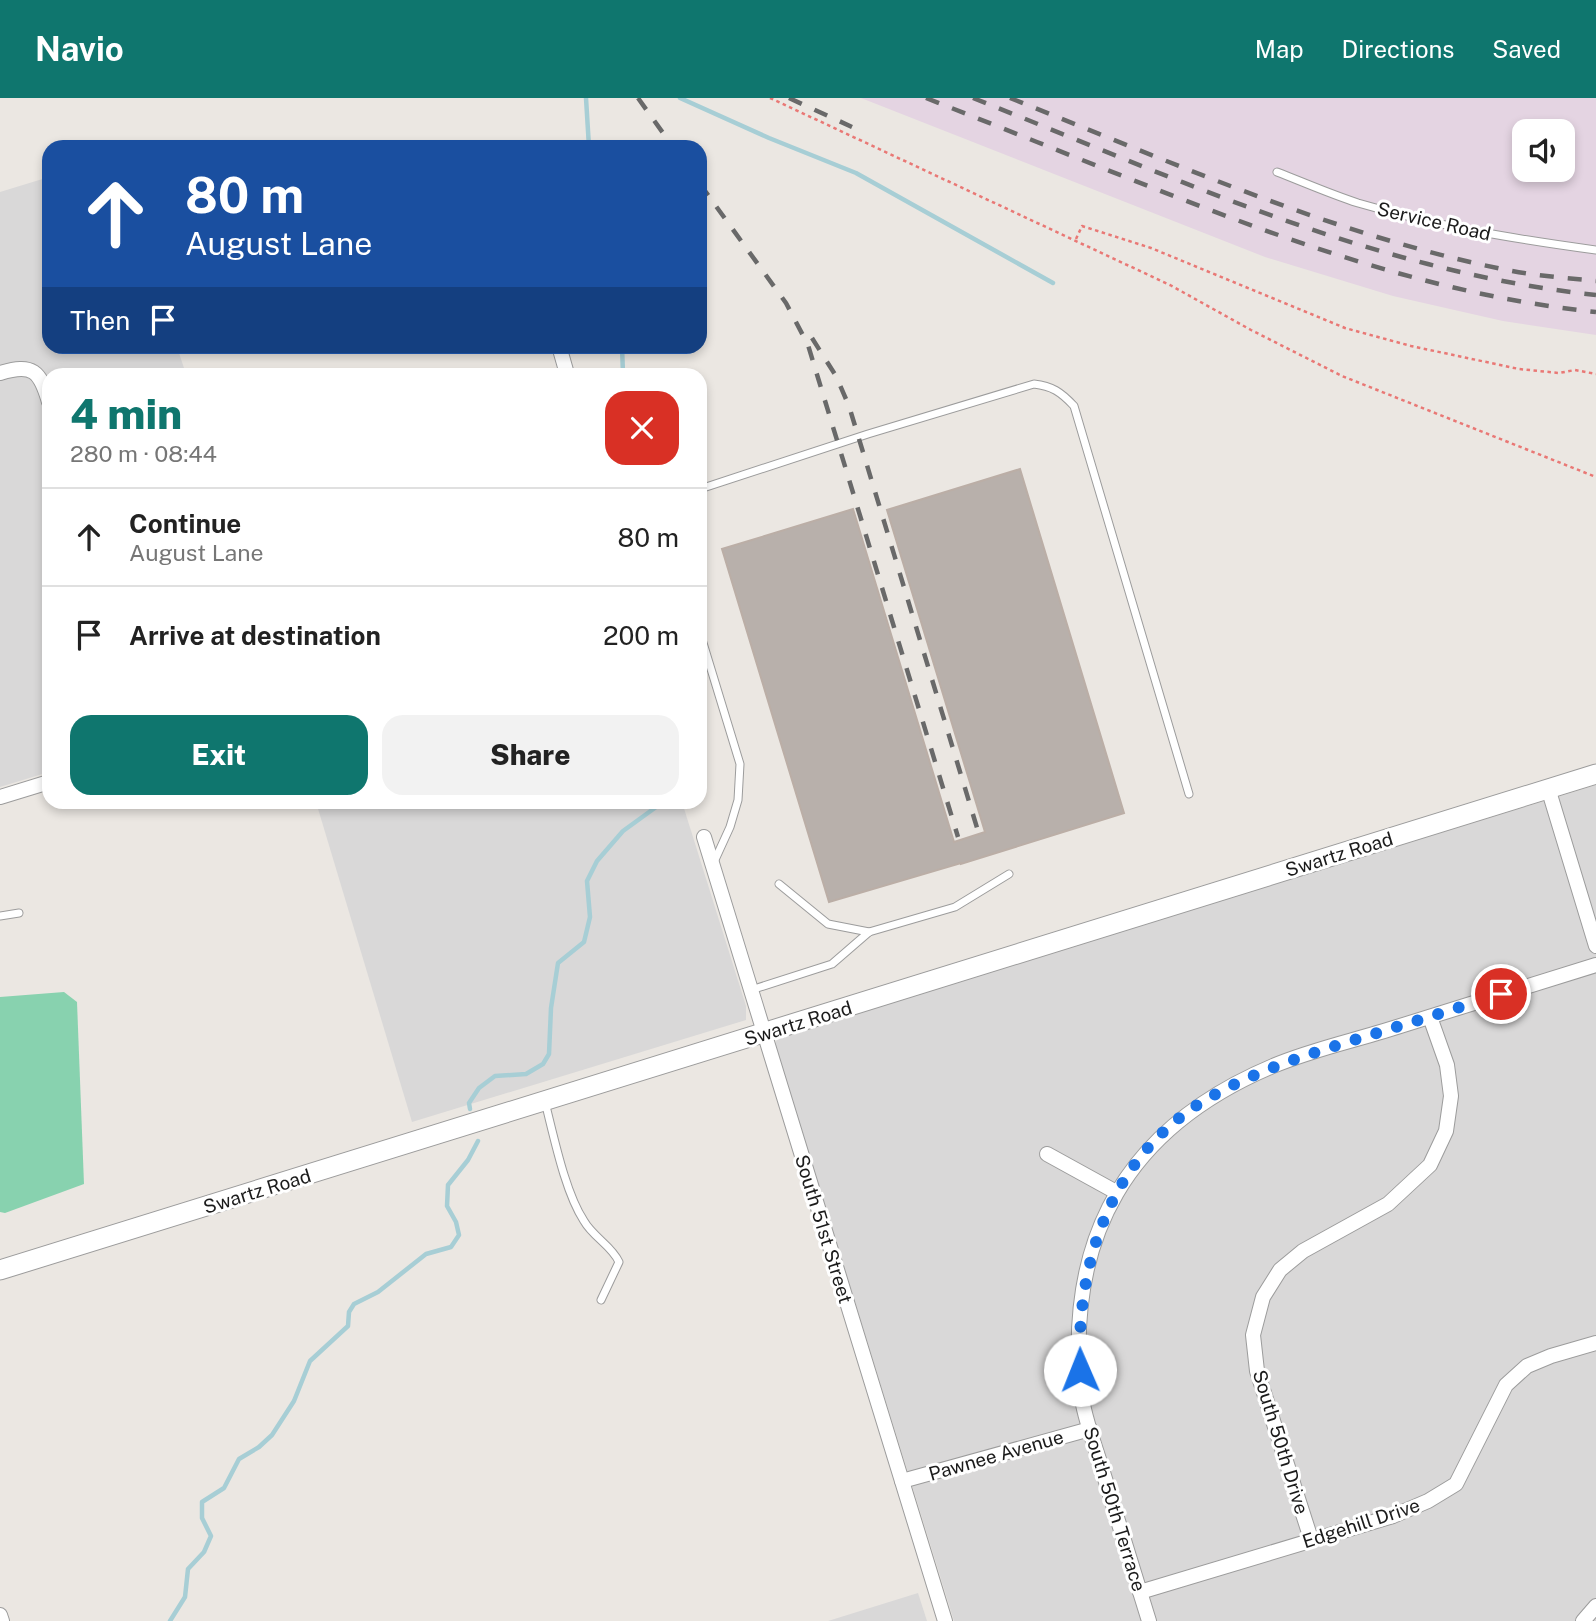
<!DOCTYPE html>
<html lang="en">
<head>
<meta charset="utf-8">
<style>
	body { margin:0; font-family:"Public Sans",sans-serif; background:#f2f2f2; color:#222; height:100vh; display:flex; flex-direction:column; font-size:26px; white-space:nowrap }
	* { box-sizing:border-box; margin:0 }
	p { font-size:23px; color:#767676 }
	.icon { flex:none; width:38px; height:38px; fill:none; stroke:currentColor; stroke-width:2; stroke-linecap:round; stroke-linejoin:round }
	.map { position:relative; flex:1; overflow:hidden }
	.drawer { position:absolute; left:42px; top:270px; width:665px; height:441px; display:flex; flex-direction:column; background:#fff; border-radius:21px; box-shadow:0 4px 10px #0003 }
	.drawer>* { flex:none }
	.guide { position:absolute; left:42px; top:42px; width:665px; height:214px; border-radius:21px; box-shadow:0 4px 10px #0003; background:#1a4fa0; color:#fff; overflow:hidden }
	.fabs { position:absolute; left:1512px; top:21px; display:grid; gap:14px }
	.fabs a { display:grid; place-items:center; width:63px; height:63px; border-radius:14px; background:#fff; box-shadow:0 4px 10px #0003; font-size:35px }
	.pin { position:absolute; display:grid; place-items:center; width:60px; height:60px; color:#fff; margin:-30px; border:4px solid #fff; border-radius:50%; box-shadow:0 2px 7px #0007 }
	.me { position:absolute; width:77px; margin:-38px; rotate:359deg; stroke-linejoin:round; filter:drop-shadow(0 0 5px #0008) }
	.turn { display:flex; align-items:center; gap:24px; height:147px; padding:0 28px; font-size:32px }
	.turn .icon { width:91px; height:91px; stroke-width:2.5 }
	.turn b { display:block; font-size:49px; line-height:60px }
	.then { display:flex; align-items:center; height:66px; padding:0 28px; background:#0003; gap:14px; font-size:26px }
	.round { display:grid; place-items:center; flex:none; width:74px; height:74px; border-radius:21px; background:#f2f2f2 }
	.head { display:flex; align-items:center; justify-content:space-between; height:119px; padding:0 28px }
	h1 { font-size:42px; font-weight:800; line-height:52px; color:#0f766e }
	.primary-button { display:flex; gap:14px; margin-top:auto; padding:14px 28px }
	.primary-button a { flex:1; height:80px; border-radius:21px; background:#0f766e; color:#fff; font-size:28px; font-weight:800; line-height:80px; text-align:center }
	.primary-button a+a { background:#f2f2f2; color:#222 }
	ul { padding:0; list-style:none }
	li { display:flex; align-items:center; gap:21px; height:98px; padding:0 28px; border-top:2px solid #e0e0e0 }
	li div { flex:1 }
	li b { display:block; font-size:26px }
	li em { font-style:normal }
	header { display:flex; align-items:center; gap:42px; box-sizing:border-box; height:98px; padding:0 35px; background:#0f766e; color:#fff }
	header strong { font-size:33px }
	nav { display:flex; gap:38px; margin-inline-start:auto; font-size:24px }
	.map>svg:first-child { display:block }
</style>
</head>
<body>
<header>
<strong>Navio</strong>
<nav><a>Map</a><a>Directions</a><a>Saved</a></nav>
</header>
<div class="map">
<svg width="1596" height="1523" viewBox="0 0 1596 1523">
	<rect width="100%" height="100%" fill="#ebe7e2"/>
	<g fill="#d9d8d8">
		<polygon points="49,79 49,248 177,249 186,276 49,276 49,674 0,689 0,94"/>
		<polygon points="1596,687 1596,1523 954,1523 775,946 777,941 783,937"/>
		<polygon points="316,704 682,704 746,908 746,922 412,1024"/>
		<polygon points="918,1495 927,1523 828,1523"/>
	</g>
	<path fill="#e4d4e2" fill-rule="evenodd" d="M861,0h735v237l-93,-14 -110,-25 -128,-39zM1524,33h39v39h-39z"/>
	<polygon fill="#88d2af" points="64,894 77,904 84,1086 5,1115 0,1114 0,899"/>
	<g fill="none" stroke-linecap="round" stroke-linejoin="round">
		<g stroke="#a7ced5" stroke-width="4.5">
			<polyline points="586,0 589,49"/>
			<polyline points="680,0 769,40 856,75 1053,185"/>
			<polyline points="622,248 623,276"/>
			<polyline points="470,1011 469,1005 479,990 495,978 526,976 543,966 549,956 551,910 558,865 584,844 590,819 587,783 597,763 623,733 663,704"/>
			<polyline points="170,1523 185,1499 188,1471 204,1454 211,1438 202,1420 202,1404 224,1390 239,1361 259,1349 272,1337 294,1303 310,1263 348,1228 349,1214 354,1206 378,1194 426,1156 451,1149 459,1137 456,1124 447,1108 448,1087 468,1062 478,1043"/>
		</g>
	</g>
	<polygon fill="#b8b0ab" stroke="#bbaea6" stroke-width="2" points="1020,371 1124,715 961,766 961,765 829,804 722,451 853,411 954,744 985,734 887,412"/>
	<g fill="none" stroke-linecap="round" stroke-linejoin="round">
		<defs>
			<g id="service">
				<path d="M1277,74c26,10 53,22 81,31 78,23 157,36 238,47"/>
				<path d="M700,391l168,-55 166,-50c18,2 27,8 40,22l115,388"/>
				<polyline points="700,535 740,666 738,702 730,729 714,764"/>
				<polyline points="779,786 828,826 869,834"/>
				<polyline points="0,818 19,815"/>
				<polyline points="751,892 832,866 869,834 955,809 1009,776"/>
				<path d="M545,1004c9,35 20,90 39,119 9,16 28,25 35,41l-18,38"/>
			</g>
			<g id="minor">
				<polyline points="559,248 567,276"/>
				<path d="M0,275c33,-10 40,-2 49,29"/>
				<polyline points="1548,690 1596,848"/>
				<polyline points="0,699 49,684"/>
				<polyline points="704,739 945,1523"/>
				<polyline points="1047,1056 1116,1094"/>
				<polyline points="902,1383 1090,1331"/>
				<polyline points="1311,1441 1257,1273 1253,1237 1263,1199 1280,1172 1303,1153 1388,1106 1430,1067 1446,1033 1451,998 1447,967 1430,919"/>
				<polyline points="1140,1494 1393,1418 1428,1403 1456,1386 1506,1287 1527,1268 1551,1258 1596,1245"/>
				<polyline points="0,1517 2,1523"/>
				<path d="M1149,1523c-16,-51 -31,-101 -47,-152 -7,-24 -18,-51 -21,-76 -16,-158 47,-266 192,-327 35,-15 75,-24 111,-35 71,-22 141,-44 212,-66"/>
				<polyline points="1583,1523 1596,1508"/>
			</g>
			<polyline id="tertiary" points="0,1172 1596,676"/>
		</defs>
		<use href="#service" stroke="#9c9c9c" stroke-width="9"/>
		<use href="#minor" stroke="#9c9c9c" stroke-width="16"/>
		<use href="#tertiary" stroke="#9c9c9c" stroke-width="21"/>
		<g stroke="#e97875" stroke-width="2.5" stroke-dasharray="3.5 3.5" stroke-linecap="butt">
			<polyline points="770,0 1170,187 1251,232 1342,278 1596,379"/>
			<polyline points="1076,141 1082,128 1151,150 1345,230 1411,248 1519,271 1559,275 1575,272 1596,276"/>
		</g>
		<use href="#service" stroke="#fff" stroke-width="7"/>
		<use href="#minor" stroke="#fff" stroke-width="14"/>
		<use href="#tertiary" stroke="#fff" stroke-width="19"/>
		<g stroke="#696969" stroke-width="4.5" stroke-dasharray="14 14" stroke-linecap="butt">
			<polyline points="638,0 673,49"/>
			<polyline points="789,0 852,29"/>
			<path d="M926,0c74,29 148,59 222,88 145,57 292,110 448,126"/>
			<path d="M973,0c202,80 404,174 623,197"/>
			<path d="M1010,0c164,65 328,139 502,173 27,5 56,7 84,10"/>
			<polyline points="700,86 786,205 808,247 958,739"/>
			<polyline points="812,240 836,278 849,308 978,733"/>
		</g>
	</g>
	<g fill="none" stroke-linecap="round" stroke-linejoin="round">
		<path stroke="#1a73e8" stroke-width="12" stroke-dasharray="0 21.6" d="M1080,1272c-4,-105 29,-210 122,-268 47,-29 99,-45 152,-62 49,-15 98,-30 147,-46"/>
	</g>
	<g text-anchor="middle" stroke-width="6" stroke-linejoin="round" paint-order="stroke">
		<g font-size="19" fill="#1b1b1b" stroke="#fff">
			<text transform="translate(1434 123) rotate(13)" y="7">Service Road</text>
			<text transform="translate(1339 756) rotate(-17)" y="7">Swartz Road</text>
			<text transform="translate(798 925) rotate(-17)" y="7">Swartz Road</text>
			<text transform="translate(257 1093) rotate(-17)" y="7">Swartz Road</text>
			<text transform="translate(824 1131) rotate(73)" y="7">South 51st Street</text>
			<text transform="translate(1281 1344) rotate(73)" y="7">South 50th Drive</text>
			<text transform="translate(996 1357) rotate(-16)" y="7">Pawnee Avenue</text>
			<text transform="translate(1115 1411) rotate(73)" y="7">South 50th Terrace</text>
			<text transform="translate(1361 1425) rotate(-18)" y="7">Edgehill Drive</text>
		</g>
	</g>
</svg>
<div class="fabs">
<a><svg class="icon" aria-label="sound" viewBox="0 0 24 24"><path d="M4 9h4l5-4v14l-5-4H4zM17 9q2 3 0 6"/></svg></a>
</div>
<div class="pin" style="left:1501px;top:896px;background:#d93025"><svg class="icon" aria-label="arrive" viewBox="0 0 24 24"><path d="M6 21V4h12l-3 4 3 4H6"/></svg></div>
<svg class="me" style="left:1080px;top:1272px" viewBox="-20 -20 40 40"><circle r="19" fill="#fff"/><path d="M0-13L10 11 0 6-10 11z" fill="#1a73e8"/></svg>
<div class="guide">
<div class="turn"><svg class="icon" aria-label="ahead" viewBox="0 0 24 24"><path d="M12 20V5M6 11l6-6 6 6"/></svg><div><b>80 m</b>August Lane</div></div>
<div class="then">Then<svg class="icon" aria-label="arrive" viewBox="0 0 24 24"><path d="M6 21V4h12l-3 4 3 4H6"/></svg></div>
</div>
<section class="drawer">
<div class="head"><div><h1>4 min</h1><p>280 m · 08:44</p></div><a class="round" style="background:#d93025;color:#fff"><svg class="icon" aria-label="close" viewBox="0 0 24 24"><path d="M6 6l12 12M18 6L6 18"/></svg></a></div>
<ul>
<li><svg class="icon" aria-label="ahead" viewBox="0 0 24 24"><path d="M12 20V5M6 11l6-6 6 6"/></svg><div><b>Continue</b><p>August Lane</p></div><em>80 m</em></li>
<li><svg class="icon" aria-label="arrive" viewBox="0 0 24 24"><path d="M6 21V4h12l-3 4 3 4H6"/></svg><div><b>Arrive at destination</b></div><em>200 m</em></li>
</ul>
<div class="primary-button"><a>Exit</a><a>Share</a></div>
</section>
</div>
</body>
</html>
